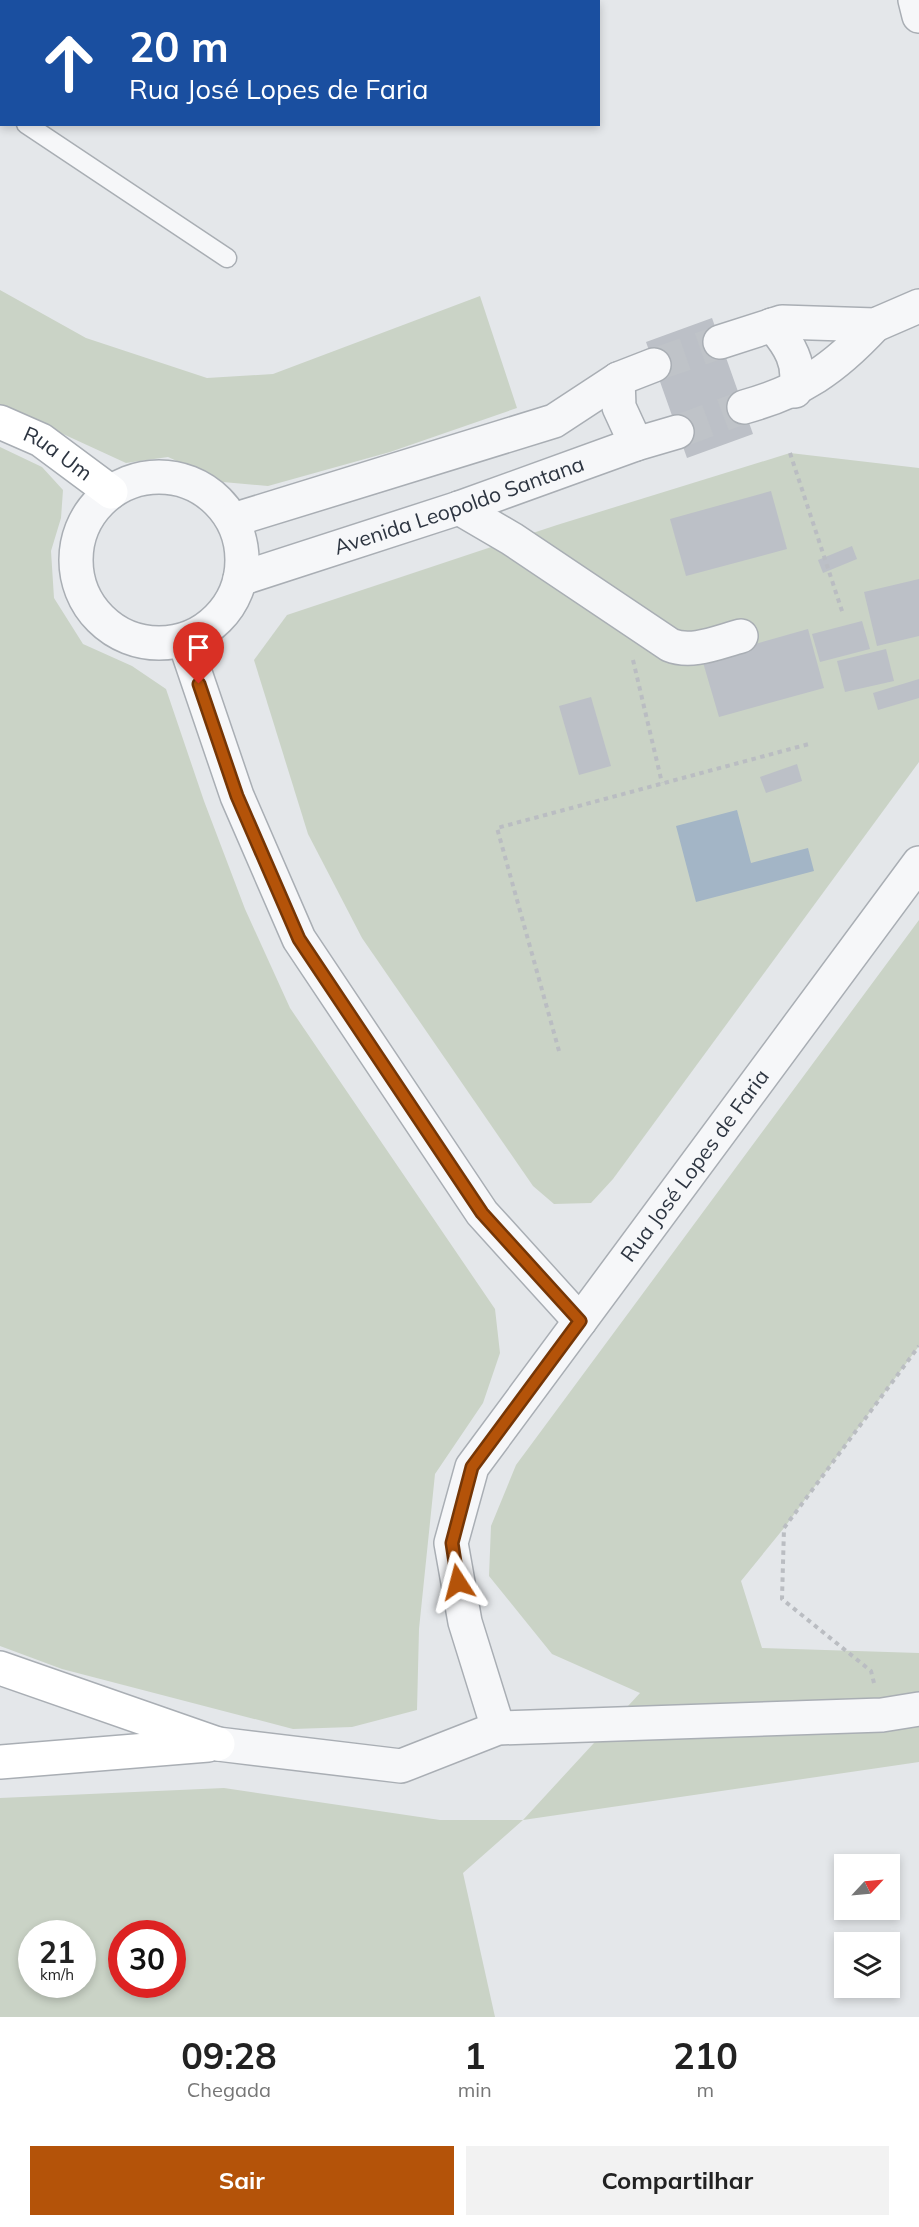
<!DOCTYPE html>
<html lang="pt">
<head>
<meta charset="utf-8">
<style>
	body { margin:0; font-family:Mulish,sans-serif; background:#f2f2f2; color:#222; height:100vh; display:flex; flex-direction:column; font-size:22px; white-space:nowrap }
	* { box-sizing:border-box; margin:0 }
	p { font-size:20px; color:#767676 }
	.icon { flex:none; width:33px; height:33px; fill:none; stroke:currentColor; stroke-width:2; stroke-linecap:round; stroke-linejoin:round }
	.map { position:relative; height:2017px; overflow:hidden }
	.details { display:flex; flex-direction:column; background:#fff; flex:1 }
	.details>* { flex:none }
	.guide { position:absolute; left:0px; top:0px; width:600px; height:126px; box-shadow:0 3px 9px #0003; background:#1a4fa0; color:#fff; overflow:hidden }
	.needle { width:39px; rotate:64deg }
	.tools { position:absolute; left:834px; top:1854px; display:grid; gap:12px }
	.tools a { display:grid; place-items:center; width:66px; height:66px; border-radius:0px; background:#fff; box-shadow:0 3px 9px #0003; font-size:30px }
	.speed { position:absolute; left:18px; top:1920px; display:flex; gap:12px; font-size:30px; font-weight:700; text-align:center }
	.speed>* { display:grid; place-content:center; width:78px; height:78px; border-radius:50%; background:#fff; box-shadow:0 3px 9px #0003; line-height:1 }
	.speed small { font-size:15px; font-weight:400 }
	.speed .limit { border:9px solid #d22; background:#fff; color:#111 }
	.pin { position:absolute; display:grid; place-items:center; width:51px; height:51px; color:#fff; margin:-62px -26px; border-radius:50% 50% 50% 0; rotate:-45deg; box-shadow:0 0 6px #0007 }
	.pin .icon { rotate:45deg }
	.me { position:absolute; width:66px; margin:-33px; rotate:351deg; stroke-linejoin:round; filter:drop-shadow(0 0 4px #0008) }
	.turn { display:flex; align-items:center; gap:21px; height:126px; padding:0 30px; font-size:27px }
	.turn .icon { width:78px; height:78px; stroke-width:2.5 }
	.turn b { display:block; font-size:42px; line-height:51px }
	.eta { display:flex; justify-content:space-evenly; align-items:center; height:102px; text-align:center }
	.eta b { font-size:36px; font-weight:700; line-height:42px }
	.cta { display:flex; gap:12px; margin-top:auto; padding:12px 30px }
	.cta a { flex:1; height:69px; border-radius:0px; background:#b45309; color:#fff; font-size:24px; font-weight:700; line-height:69px; text-align:center }
	.cta a+a { background:#f2f2f2; color:#222 }
	.map>svg:first-child { display:block }
</style>
</head>
<body>
<div class="map">
<svg width="919" height="2017" viewBox="0 0 919 2017">
	<rect width="100%" height="100%" fill="#e4e7ea"/>
	<g fill="#cad3c6" fill-rule="evenodd">
		<polygon points="0,290 86,338 207,378 273,374 480,296 517,408 390,452 268,486 223,482 168,457 126,463 0,405"/>
		<polygon points="0,447 42,467 63,490 61,518 51,551 54,598 83,644 132,666 166,689 204,801 245,909 290,1008 495,1309 500,1353 483,1403 435,1474 419,1629 417,1710 352,1727 293,1729 62,1669 0,1646"/>
		<polygon points="790,453 919,468 919,762 613,1179 591,1203 554,1204 533,1186 362,938 308,834 254,660 287,615 557,525"/>
		<path d="M919,920v426l-135,182 -43,53 21,67 157,5v109l-396,58 -60,53 32,144h-495v-219l224,-10 216,32h83l117,-127 -88,-39 -63,-78 2,-50 25,-61zM32,1934h50v50h-50zM122,1934h50v50h-50z"/>
	</g>
	<polygon fill="#a3b5c6" points="737,810 751,863 808,848 814,871 696,902 676,826"/>
	<g fill="#bcc0c7">
		<polygon points="712,318 753,434 687,458 646,342"/>
		<polygon points="771,491 787,549 686,576 670,519"/>
		<polygon points="852,546 857,559 823,573 818,560"/>
		<polygon points="919,579 919,636 877,646 864,592"/>
		<polygon points="862,621 870,649 820,662 812,634"/>
		<polygon points="808,629 824,688 719,717 702,659"/>
		<polygon points="886,649 894,681 845,692 837,661"/>
		<polygon points="919,679 919,698 878,710 873,693"/>
		<polygon points="591,697 611,766 579,775 559,706"/>
		<polygon points="797,764 802,781 766,793 760,777"/>
	</g>
	<g fill="none" stroke-linecap="round" stroke-linejoin="round">
		<g stroke="#bfc3c8" stroke-width="33" stroke-dasharray="33 16" stroke-linecap="butt">
			<polyline points="654,365 720,342"/>
			<polyline points="677,432 744,407"/>
		</g>
		<defs>
			<g id="lane">
				<polyline points="0,107 2,108"/>
				<polyline points="26,124 227,258"/>
			</g>
			<g id="street">
				<polyline points="915,0 919,16"/>
				<path d="M772,325c17,19 30,39 23,66"/>
				<polyline points="720,342 782,322 875,325 919,306"/>
				<polyline points="618,379 619,407 636,444"/>
				<path d="M744,407c58,-16 90,-38 131,-82"/>
				<circle cx="159" cy="560" r="83"/>
				<path d="M459,508l53,31 158,106c22,9 48,-3 71,-9"/>
				<polyline points="233,520 554,421 618,379 654,365"/>
				<path id="s1" d="M240,579l219,-71 177,-64 41,-12"/>
				<polyline points="184,640 237,796 299,939 482,1213 580,1321"/>
				<path id="s2" d="M498,1728l-33,-106 -14,-79 21,-76 447,-604"/>
				<polyline points="218,1744 401,1766 498,1728 882,1715 919,1709"/>
			</g>
			<g id="secondary">
				<path id="s3" d="M0,422l41,18 70,52"/>
				<polyline points="0,1668 218,1744"/>
				<polyline points="0,1762 208,1745"/>
			</g>
		</defs>
		<use href="#lane" stroke="#a9aeb4" stroke-width="21"/>
		<use href="#street" stroke="#a9aeb4" stroke-width="36"/>
		<use href="#secondary" stroke="#a9aeb4" stroke-width="36"/>
		<g stroke="#babdc2" stroke-width="4" stroke-dasharray="4.5 4.5" stroke-linecap="butt">
			<polyline points="790,453 843,614"/>
			<polyline points="633,660 662,783"/>
			<polyline points="559,1051 497,828 809,744"/>
			<polyline points="874,1683 871,1671 782,1599 784,1528 919,1346"/>
		</g>
		<use href="#lane" stroke="#f6f7f9" stroke-width="18"/>
		<use href="#street" stroke="#f6f7f9" stroke-width="33"/>
		<use href="#secondary" stroke="#fff" stroke-width="33"/>
	</g>
	<g fill="none" stroke-linecap="round" stroke-linejoin="round">
		<defs>
			<polyline id="route" points="199,684 237,796 299,939 482,1213 580,1321 472,1467 452,1543 458,1582"/>
		</defs>
		<use href="#route" stroke="#753606" stroke-width="15"/>
		<use href="#route" stroke="#b45309" stroke-width="10"/>
	</g>
	<g text-anchor="middle" stroke-width="4.5" stroke-linejoin="round" paint-order="stroke">
		<g font-size="21" fill="#2d3541" stroke="#f4f5f8">
			<text dy="7" stroke="none"><textPath href="#s3" startOffset="66">Rua Um</textPath></text>
			<text dy="7" stroke="none"><textPath href="#s1" startOffset="231">Avenida Leopoldo Santana</textPath></text>
			<text dy="7" stroke="none"><textPath href="#s2" startOffset="645">Rua José Lopes de Faria</textPath></text>
		</g>
	</g>
</svg>
<div class="tools">
<a><svg class="needle" viewBox="-14 -14 28 28"><path d="M0-13l5 13h-10z" fill="#e53935"/><path d="M0 13l5-13h-10z" fill="#767676"/></svg></a>
<a><svg class="icon" aria-label="layers" viewBox="0 0 24 24"><path d="M12 4l9 5-9 5-9-5zM3 14l9 5 9-5"/></svg></a>
</div>
<div class="speed"><div>21<small>km/h</small></div><div class="limit">30</div></div>
<div class="pin" style="left:199px;top:684px;background:#d93025"><svg class="icon" aria-label="arrive" viewBox="0 0 24 24"><path d="M6 21V4h12l-3 4 3 4H6"/></svg></div>
<svg class="me" style="left:458px;top:1582px" viewBox="-20 -20 40 40"><path d="M0-17L14 15 0 8-14 15z" fill="#b45309" stroke="#fff" stroke-width="4"/></svg>
<div class="guide">
<div class="turn"><svg class="icon" aria-label="ahead" viewBox="0 0 24 24"><path d="M12 20V5M6 11l6-6 6 6"/></svg><div><b>20 m</b>Rua José Lopes de Faria</div></div>
</div>
</div>
<section class="details">
<div class="eta">
<div><b>09:28</b><p>Chegada</p></div>
<div><b>1</b><p>min</p></div>
<div><b>210</b><p>m</p></div>
</div>
<div class="cta"><a>Sair</a><a>Compartilhar</a></div>
</section>
</body>
</html>
